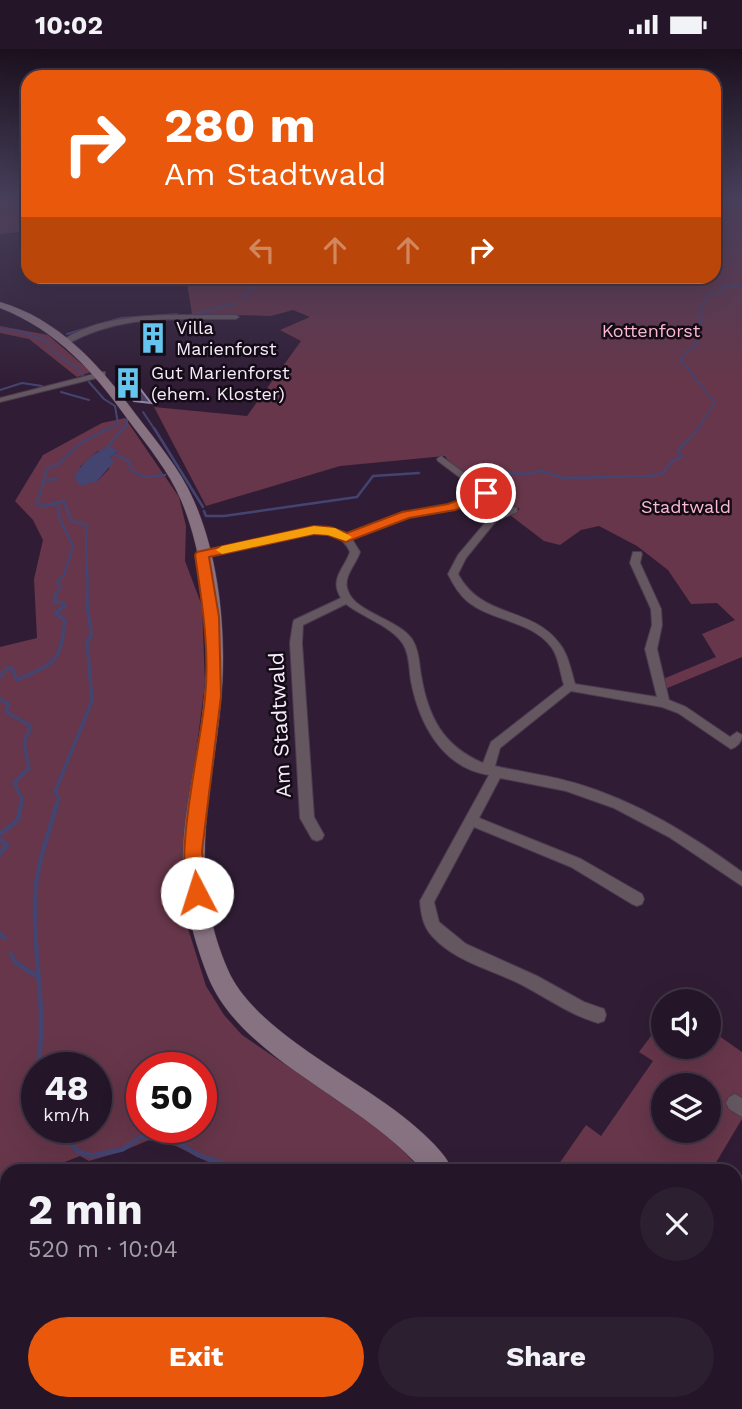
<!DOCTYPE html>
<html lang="en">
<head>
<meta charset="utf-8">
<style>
	body { margin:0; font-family:"Work Sans",sans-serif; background:#2c1f30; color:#f1f3f6; height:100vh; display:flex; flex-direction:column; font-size:26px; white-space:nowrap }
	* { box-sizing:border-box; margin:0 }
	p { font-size:23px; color:#a39fa8 }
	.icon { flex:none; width:38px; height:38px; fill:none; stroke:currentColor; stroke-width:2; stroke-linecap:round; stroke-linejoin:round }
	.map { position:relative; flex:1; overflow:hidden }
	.drawer { position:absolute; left:0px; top:1115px; width:742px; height:247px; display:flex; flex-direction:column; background:#241628; border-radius:21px 21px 0 0; box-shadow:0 7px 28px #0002,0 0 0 2px #413545 }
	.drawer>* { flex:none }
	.banner { position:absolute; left:21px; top:21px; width:700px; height:214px; border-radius:21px; box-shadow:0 7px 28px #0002,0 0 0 2px #413545; background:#ea580c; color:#fff; overflow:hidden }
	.tools { position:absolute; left:651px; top:940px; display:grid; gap:14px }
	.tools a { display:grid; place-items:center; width:70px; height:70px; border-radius:50%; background:#241628; box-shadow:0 7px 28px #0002,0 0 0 2px #413545; font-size:35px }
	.speed { position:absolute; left:21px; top:1003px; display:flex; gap:14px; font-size:35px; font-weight:700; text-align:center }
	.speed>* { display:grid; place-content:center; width:91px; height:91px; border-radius:50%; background:#241628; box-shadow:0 7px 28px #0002,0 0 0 2px #413545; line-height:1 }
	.speed small { font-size:18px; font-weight:400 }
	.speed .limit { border:10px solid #d22; background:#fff; color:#111 }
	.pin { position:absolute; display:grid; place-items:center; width:60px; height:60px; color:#fff; margin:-30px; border:4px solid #fff; border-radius:50%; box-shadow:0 2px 7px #0007 }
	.me { position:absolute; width:77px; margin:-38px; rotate:355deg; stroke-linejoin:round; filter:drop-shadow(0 0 5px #0008) }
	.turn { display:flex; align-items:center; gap:24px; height:147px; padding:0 28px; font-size:32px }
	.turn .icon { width:91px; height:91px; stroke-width:2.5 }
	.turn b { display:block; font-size:49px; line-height:60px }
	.lanes { display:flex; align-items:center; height:66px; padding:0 28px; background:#0003; justify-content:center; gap:35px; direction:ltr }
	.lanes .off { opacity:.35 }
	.round { display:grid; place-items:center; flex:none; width:74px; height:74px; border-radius:37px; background:#2c1f30 }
	.summary { display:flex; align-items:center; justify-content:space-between; height:119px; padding:0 28px }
	h1 { font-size:42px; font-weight:700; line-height:52px }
	.primary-button { display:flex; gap:14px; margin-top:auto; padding:14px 28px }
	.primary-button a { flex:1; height:80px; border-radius:42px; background:#ea580c; color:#fff; font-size:28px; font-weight:700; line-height:80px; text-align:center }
	.primary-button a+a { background:#2c1f30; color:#f1f3f6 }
	.status { display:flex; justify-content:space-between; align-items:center; height:49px; padding:0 35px; background:#241628; direction:ltr }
	.status svg { height:19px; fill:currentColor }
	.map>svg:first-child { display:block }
</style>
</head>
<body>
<div class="status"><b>10:02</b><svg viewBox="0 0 49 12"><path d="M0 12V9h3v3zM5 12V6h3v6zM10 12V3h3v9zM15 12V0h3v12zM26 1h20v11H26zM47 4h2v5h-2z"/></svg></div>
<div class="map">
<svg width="742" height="1360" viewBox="0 0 742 1360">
	<rect width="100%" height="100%" fill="#301d35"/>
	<g fill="#67364a" fill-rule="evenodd">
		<polygon points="0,147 28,147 28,182 0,185"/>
		<polygon points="714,147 742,147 742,608 665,640 663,630 716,608 702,585 735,571 717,554 691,555 668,521 637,497 599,477 581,481 560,496 544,492 510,466 520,460 454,420 445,407 340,417 206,457 154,358 247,367 301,292 280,281 310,268 293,261 271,267 192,265 186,228 714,228"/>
		<polygon points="0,277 48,286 91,323 77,328 29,290 0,284"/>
		<path d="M125,369l54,79 7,29 -1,35 17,45 3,77 -25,195 6,44 20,64 18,29 18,20 146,99 34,37h-187l-27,-9 -32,-16 -27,-6 -26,11 -34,10 -9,-5 -38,15h-35v23l-4,-13 -3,2v-536l37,-9 -3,-59 9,-39 -10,-20 -18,-19 28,-46 59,-32zM98,402l19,1 -7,5 -1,12 -12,12 -17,-14zM37,1018h59v60h-59zM142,1018h59v60h-59z"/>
		<path d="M663,971v27h46v-18l33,23v67l-31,52h-157l32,-46 15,11 52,-75 -14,-9zM663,1036h46v46h-46z"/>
		<polygon points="16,1355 162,1355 159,1360 20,1360"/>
	</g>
	<path fill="#444471" d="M109,397l9,5 -8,6 4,5 -17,19 -17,5 -6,-9c9,-15 19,-24 35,-31z"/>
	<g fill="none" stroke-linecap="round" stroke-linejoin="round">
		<g stroke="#444471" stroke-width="2">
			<polyline points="243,248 265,228"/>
			<polyline points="190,266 237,254"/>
			<polyline points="0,280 19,282 46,292 55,304 76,318 83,327"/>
			<polyline points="67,285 121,269 177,265"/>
			<polyline points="89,333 104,350 115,357 118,375 106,381"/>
			<polyline points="0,341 22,334 42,337"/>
			<polyline points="61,343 89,351"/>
			<polyline points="707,344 681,311 688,301 697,296 698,274 703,272 698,265 709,245 719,244 723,238 742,237"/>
			<polyline points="143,363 155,381"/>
			<polyline points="122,381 127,375 127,368"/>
			<polyline points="697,381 715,354 708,345"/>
		</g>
		<g stroke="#444471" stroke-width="2.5">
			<polyline points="154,379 203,458"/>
			<polyline points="107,399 123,379"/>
			<polyline points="113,405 129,412 131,421 143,428 165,426"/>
			<polyline points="491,423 526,425 541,422 564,429 649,427 663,424 672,412 682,408 678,401 699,379"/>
			<polyline points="46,431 57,430"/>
			<polyline points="52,454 59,459 59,468 73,497 64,526 57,533 61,538 55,547"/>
			<polyline points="204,462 206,467 224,467 357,448 373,427 419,424"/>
			<path d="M87,547c2,-25 -3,-47 0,-71l-16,-4 -7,-20 -21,5 -6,-2 10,-35 12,-5 20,-20 30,-16"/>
		</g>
		<g stroke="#444471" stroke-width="3.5">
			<path d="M0,628l7,-9h5l5,12c39,-18 43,-16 48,-60l-10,-7 10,-7 -2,-3 -9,-1 2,-8"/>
			<polyline points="0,650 9,655 6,663 31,677 24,694 29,719 14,734 22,749 21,757"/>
			<path d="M57,757l2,-7 -4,-7 37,-91 -5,-61 4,-3c0,-15 -5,-28 -4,-43"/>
		</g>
		<g stroke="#444471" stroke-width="4.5">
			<polyline points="0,785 18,771 21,755"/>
			<polyline points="0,791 7,796 0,805"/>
			<polyline points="0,885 5,889"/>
			<polyline points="11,905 16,914 38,928"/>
			<path d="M38,1018c9,-56 -5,-112 -3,-168 1,-33 13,-64 22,-95"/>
		</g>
		<g stroke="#444471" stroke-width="5">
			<polyline points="37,1025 33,1050 37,1056"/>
			<polyline points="52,1078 79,1103 92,1107 123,1100 141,1088 174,1091 198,1106 245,1122"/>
			<polyline points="298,1122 312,1118 321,1122"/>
			<polyline points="489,1354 493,1360"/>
		</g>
	</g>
	<polygon fill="#4e4361" stroke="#9084a5" stroke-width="2" points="131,328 151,354 134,352 123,339 119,331"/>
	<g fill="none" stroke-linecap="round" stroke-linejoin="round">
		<defs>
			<g id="street">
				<path d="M169,266h67l3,2 -3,2c-63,1 -111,-6 -169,25l-7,-2c31,-22 72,-26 109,-27z"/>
				<polygon points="102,323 105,323 105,327 0,353 0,349"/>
				<path d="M441,407l48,35v4l-36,14 -45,8 -56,22 8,13c-4,13 -18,25 -12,39 8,22 50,28 64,48 7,11 7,24 9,36 7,42 22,71 62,88l8,-21 73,-57c-4,-12 -5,-27 -12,-37 -20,-28 -60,-26 -85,-47 -9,-8 -14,-17 -19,-27l10,-19 32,-38 24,-10 3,1v4l-21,9 -30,37 -8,16c24,45 73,32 101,69 9,11 12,27 16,41l82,13 -12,-48 7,-24 -1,-16 -21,-46 3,-11h8l1,2 -2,9 21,46 1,16 -5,24 12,51 17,7 44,30 7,-5 5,3c0,7 -5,12 -11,14l-53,-36 -16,-6 -91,-16 -71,57 -5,18c26,6 53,9 80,17 61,18 115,51 167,89v14l-73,-49 -55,-29 -48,-17 -66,-13 -21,40 102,41 61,35 2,5 -2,5 -5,2 -5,-2 -61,-37 -97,-40 -40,75 5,20 27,22 71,32 47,26 20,7 2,6 -2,6 -6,2c-27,-8 -48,-23 -72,-36 -31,-17 -70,-24 -94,-51 -9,-10 -11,-22 -12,-35l69,-126c-47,-7 -70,-52 -78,-94 -2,-11 -1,-26 -8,-37 -10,-17 -41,-27 -57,-40l-43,21 -1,18 12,174 10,18 -2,4 -5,2 -5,-2 -12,-21 -10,-175 3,-20 1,-3 47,-22c-12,-19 3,-29 9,-46 -7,-16 -20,-19 -36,-19l-112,25 -5,-3 5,-3 112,-25 19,2 14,6 56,-22 45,-8 31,-13 -41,-31 -1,-2z"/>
				<polygon points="735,1045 742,1049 742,1068 729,1060 726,1054 729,1048"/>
				<polygon points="735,1287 742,1290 742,1316 735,1313"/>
				<polygon points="350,1354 371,1354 373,1360 351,1360"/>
			</g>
			<g id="secondary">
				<path d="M0,253c58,17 99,62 134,110 21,28 46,56 60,89 26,59 33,136 27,200 -9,97 -35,173 7,269 27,62 130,108 183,153 15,13 34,29 42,48h-30c-59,-70 -180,-111 -214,-192 -16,-40 -28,-86 -26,-129 2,-51 17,-101 21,-152 7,-63 2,-139 -23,-198 -12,-28 -33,-54 -52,-79 -35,-49 -72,-91 -129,-113z"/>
				<polygon points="564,1354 594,1354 596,1360 566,1360"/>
			</g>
		</defs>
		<use href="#street" stroke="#4c3a51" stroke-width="2"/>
		<use href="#secondary" stroke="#4c3a51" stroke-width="1"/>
		<use href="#street" fill="#645760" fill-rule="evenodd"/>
		<use href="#secondary" fill="#877281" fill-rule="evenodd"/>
	</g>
	<linearGradient id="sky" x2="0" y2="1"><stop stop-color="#1a101d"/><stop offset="0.44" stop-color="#48405c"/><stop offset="1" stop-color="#48405c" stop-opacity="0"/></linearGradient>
	<rect width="742" height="337" fill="url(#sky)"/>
	<path fill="#ea580c" stroke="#983908" stroke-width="2" d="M486,441l5,1v5l-36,14 -46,8 -63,24 -18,-7 -14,-1 -105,23 10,60 2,79 -19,155 4,42 -3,6 -6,3 -7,-3c-18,-38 11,-154 15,-201 5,-47 -3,-96 -10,-143l2,-3 117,-26 16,1 17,6 55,-21 46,-8z"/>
	<polygon fill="#f59e0b" points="314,477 335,479 352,488 346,492 328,486 314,485 222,505 216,501 222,497"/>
	<defs>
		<symbol id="building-bare" viewBox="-9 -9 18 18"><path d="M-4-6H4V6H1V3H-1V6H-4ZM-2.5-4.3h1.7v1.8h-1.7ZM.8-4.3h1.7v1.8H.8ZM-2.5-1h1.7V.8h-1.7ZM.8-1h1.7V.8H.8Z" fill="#64c5ee" stroke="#130b15" stroke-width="2.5" paint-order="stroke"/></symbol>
	</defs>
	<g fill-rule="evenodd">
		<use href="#building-bare" x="131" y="267" width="44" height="44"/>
		<use href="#building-bare" x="106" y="312" width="44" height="44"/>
	</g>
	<g text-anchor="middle" stroke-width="5" stroke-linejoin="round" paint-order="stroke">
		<g font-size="18" fill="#f7eafa" stroke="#130b15" text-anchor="start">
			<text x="176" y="285">Villa<tspan x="176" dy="21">Marienforst</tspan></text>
			<text x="151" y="330">Gut Marienforst<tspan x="151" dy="21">(ehem. Kloster)</tspan></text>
		</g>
		<g font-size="18" fill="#fcb9d1" stroke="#130b15">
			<text x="651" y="288">Kottenforst</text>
			<text x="686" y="464">Stadtwald</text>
		</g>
		<g font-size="21" fill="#f7eafa" stroke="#130b15">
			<text transform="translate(280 676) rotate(-93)" y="7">Am Stadtwald</text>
		</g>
	</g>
</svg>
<div class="tools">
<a><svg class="icon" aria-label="sound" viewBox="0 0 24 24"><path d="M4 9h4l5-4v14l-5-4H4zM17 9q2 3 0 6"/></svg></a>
<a><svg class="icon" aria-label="layers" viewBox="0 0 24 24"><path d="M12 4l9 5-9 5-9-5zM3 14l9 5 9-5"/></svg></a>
</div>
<div class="speed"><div>48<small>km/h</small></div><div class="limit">50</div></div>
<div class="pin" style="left:486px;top:444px;background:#d93025"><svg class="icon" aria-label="arrive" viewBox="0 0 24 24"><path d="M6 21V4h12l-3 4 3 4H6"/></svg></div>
<svg class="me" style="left:197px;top:844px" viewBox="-20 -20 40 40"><circle r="19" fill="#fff"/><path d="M0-13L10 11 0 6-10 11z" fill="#ea580c"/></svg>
<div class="banner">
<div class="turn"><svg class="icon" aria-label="right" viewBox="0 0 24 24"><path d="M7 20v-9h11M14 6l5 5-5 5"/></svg><div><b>280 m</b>Am Stadtwald</div></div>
<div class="lanes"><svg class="icon off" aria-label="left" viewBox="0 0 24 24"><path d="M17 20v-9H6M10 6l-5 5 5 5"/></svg><svg class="icon off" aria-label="ahead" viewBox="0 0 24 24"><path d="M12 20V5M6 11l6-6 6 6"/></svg><svg class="icon off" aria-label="ahead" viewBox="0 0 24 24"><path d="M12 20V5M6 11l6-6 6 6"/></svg><svg class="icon" aria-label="right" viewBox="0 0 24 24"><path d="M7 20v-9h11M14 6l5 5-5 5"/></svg></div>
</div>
<section class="drawer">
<div class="summary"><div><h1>2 min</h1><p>520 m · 10:04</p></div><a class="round"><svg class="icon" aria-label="close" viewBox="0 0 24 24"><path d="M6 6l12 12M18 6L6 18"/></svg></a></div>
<div class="primary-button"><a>Exit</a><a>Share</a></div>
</section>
</div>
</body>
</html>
